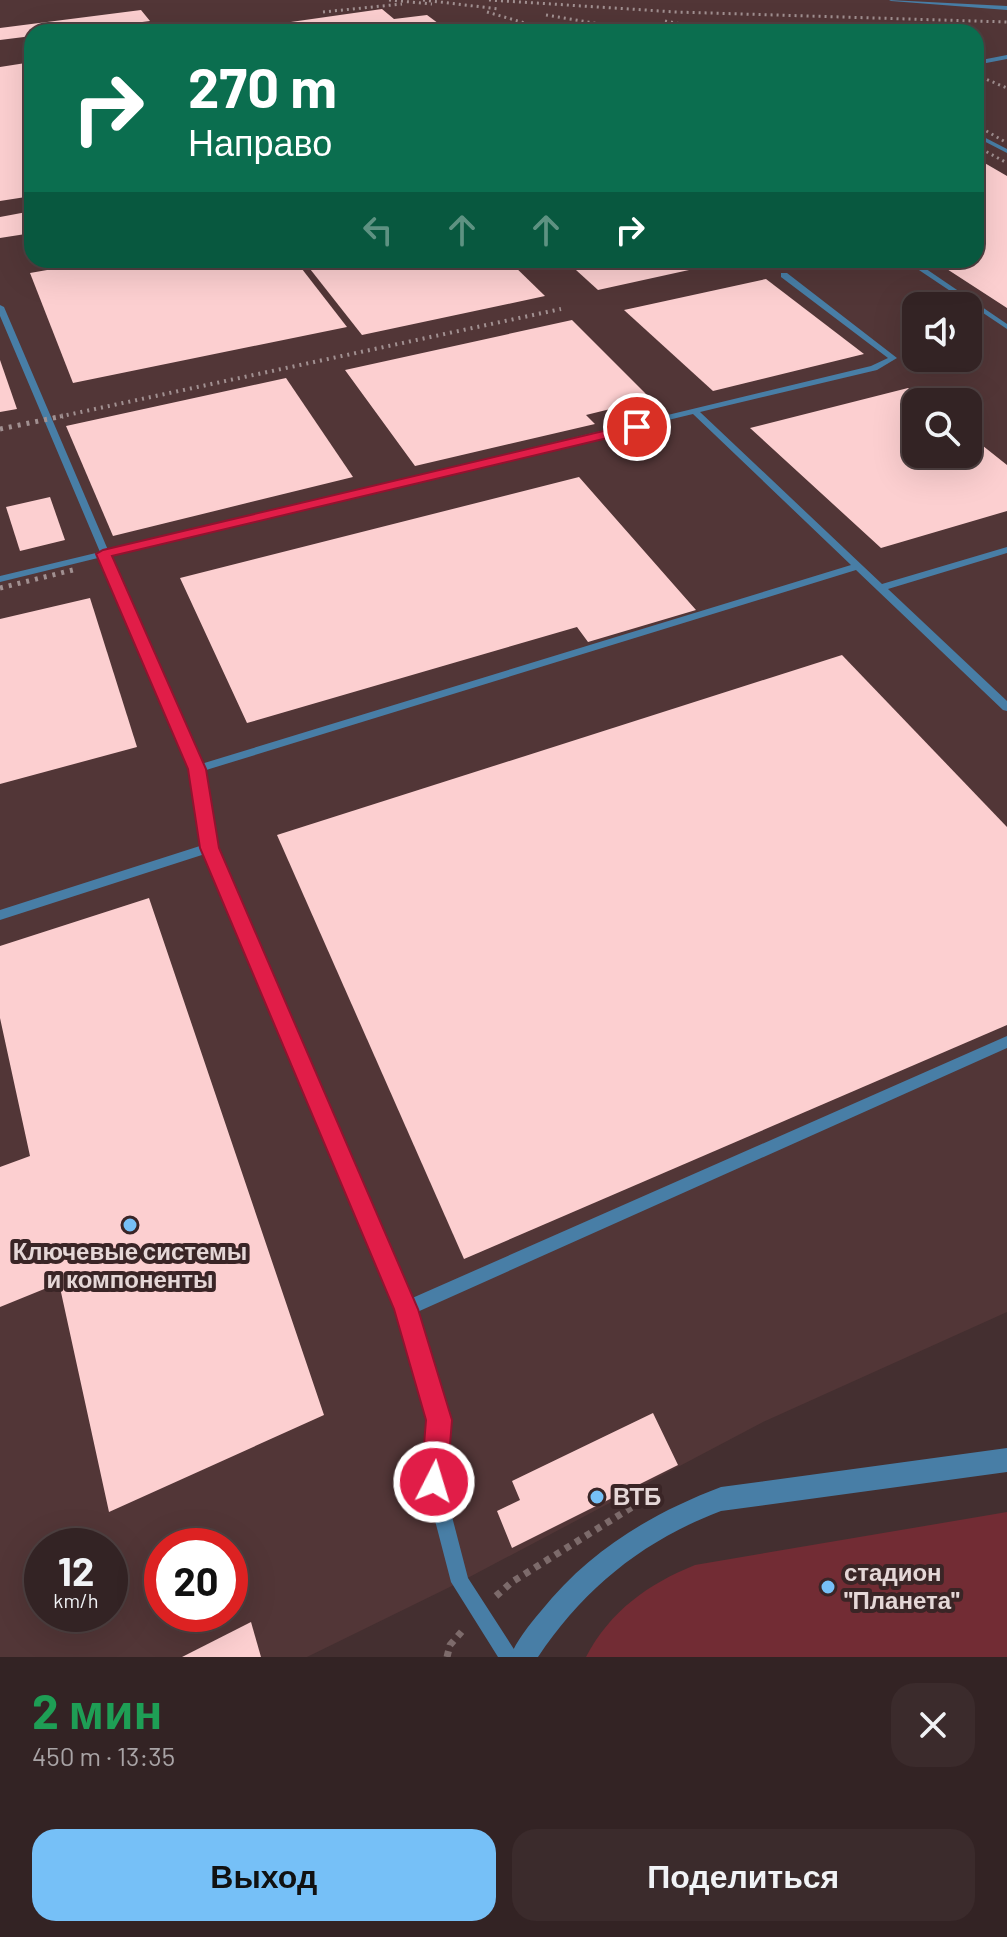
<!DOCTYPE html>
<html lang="ru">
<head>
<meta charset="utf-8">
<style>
	body { margin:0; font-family:Barlow,sans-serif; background:#3b2b2c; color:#f1f3f6; height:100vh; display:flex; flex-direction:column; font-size:30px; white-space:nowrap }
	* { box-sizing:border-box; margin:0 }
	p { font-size:26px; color:#a9a4a6 }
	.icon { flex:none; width:44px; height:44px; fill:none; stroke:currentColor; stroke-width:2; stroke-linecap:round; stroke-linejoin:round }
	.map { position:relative; height:1657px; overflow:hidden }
	.details { display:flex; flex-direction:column; background:#332324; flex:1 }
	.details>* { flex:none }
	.top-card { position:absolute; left:24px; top:24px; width:960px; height:244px; border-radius:24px; box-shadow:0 8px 32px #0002,0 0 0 2px #4e4041; background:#0b6e4f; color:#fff; overflow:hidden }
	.buttons { position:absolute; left:902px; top:292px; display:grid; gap:16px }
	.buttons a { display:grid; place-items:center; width:80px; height:80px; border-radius:16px; background:#332324; box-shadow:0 8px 32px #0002,0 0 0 2px #4e4041; font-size:40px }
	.speed { position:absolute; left:24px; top:1528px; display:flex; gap:16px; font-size:40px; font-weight:700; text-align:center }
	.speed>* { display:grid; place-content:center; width:104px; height:104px; border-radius:50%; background:#332324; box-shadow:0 8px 32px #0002,0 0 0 2px #4e4041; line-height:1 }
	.speed small { font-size:20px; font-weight:400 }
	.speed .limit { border:12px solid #d22; background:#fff; color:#111 }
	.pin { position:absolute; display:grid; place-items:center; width:68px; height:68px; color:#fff; margin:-34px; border:4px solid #fff; border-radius:50%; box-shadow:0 2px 8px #0007 }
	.me { position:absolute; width:88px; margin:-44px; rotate:5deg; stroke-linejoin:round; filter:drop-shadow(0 0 6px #0008) }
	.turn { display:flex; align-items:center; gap:28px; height:168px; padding:0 32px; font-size:36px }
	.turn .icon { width:104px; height:104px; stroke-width:2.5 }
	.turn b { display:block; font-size:56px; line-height:68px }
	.lanes { display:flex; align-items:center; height:76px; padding:0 32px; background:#0003; justify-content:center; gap:40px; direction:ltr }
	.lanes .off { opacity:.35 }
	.round { display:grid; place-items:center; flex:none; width:84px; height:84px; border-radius:24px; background:#3b2b2c }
	.head { display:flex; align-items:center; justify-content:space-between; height:136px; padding:0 32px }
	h1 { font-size:48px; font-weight:700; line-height:60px; color:#1e9e55 }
	.button { display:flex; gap:16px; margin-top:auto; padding:16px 32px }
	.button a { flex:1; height:92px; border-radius:24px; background:#76c0f7; color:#111; font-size:32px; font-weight:700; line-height:92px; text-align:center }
	.button a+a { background:#3b2b2c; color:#f1f3f6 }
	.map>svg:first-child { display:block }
</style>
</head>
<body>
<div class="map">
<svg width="1007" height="1657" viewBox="0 0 1007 1657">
	<rect width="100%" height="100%" fill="#442f30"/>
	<path fill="#523637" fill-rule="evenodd" d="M0,0h1007v1312l-244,110 -303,160 -153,75h-307zM32,32h944v228h-944zM916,306h52v52h-52zM916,402h52v52h-52zM42,1546h68v68h-68zM162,1546h68v68h-68z"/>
	<path fill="#722c34" d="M1007,1512v145h-421c24,-46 62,-73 109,-92z"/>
	<g fill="#fccfd0">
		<polygon points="382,9 394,19 427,15 450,32 245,32 242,29"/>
		<polygon points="141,10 150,21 65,32 32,32 32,36 0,40 0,28"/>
		<polygon points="32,62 32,196 0,201 0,67"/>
		<polygon points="976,158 1007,176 1007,308 933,260 976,260"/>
		<polygon points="32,211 32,233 0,238 0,217"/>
		<polygon points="104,260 295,260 347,327 73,383 30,273"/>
		<polygon points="303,260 508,260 545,296 362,335"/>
		<polygon points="565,260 730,260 730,261 598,290"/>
		<polygon points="766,279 864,354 713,391 624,310"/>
		<polygon points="572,320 651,399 586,415 595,424 415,466 345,370"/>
		<polygon points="0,360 17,409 0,412"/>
		<polygon points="286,378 353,477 113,536 66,426"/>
		<polygon points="908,388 926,402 916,402 916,454 968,454 968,434 1007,465 1007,511 881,548 750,428"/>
		<polygon points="579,477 696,610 588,642 577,627 247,723 180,578"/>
		<polygon points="50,497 65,540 20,551 6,507"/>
		<polygon points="90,598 137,747 0,784 0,619"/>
		<polygon points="842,655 1007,827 1007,1025 464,1259 277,835"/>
		<polygon points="149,898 324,1415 109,1512 59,1283 0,1307 0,1167 30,1156 0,1018 0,946"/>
		<polygon points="653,1413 678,1465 512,1548 497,1511 520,1500 512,1481"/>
		<polygon points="251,1622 261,1657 182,1657"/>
	</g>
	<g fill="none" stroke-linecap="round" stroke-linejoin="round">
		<g stroke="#7d6b6b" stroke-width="7" stroke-dasharray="6 6" stroke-linecap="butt">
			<polyline points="496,1596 512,1582 637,1504 661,1496"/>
			<polyline points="447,1657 450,1645 464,1629"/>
		</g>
		<g fill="#487ea6" fill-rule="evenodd">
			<polygon points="889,0 1007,6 1007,10 891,1"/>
			<polygon points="1007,55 1007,59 976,65 976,61"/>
			<polygon points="976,133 1007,149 1007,153 976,137"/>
			<polygon points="904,260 913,260 1007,324 1007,329"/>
			<path d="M781,273h6l110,85 -20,12 -177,42 182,172 125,-37v6l-119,36 119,112v10l-4,-1 -147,-140 -653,201 12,77 195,451 597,-263v12l-592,265 33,107 -5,62 25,96 51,79h-21l-47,-75 -26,-100 5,-62 -32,-111 -193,-455 -205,66v-10l203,-65 -12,-76 -89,-212 -102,25v-6l100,-24 -100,-236v-11l4,2 104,243 763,-184 17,-8 -107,-81zM693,414l158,151 -650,199 -90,-209z"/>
		</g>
		<path fill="#487ea6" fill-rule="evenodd" d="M1007,1448v24l-286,39c-77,29 -137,77 -183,146h-28c7,-17 19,-32 31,-46 48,-60 109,-97 180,-124z"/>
		<g stroke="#a19091" stroke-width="3" stroke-dasharray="2 4" stroke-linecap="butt">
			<polyline points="389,0 432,4"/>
			<polyline points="423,0 499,9"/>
			<polyline points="489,0 676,12 1007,22"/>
			<polyline points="323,12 402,4"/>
			<polyline points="487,12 556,32"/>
			<polyline points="546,15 648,32"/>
			<polyline points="665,21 725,32"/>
			<polyline points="716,24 788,32"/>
			<polyline points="976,75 1007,88"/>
			<polyline points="976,125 1007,143"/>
			<polyline points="976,146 1007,163"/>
		</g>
		<polyline stroke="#a19091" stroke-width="4" stroke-dasharray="2 5" stroke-linecap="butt" points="53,418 561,309"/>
		<g stroke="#a19091" stroke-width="5" stroke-dasharray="3 6" stroke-linecap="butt">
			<polyline points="0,429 63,416"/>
			<polyline points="0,588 77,569"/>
		</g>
	</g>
	<polygon fill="#e11d48" stroke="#92132f" stroke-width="2" points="637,423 643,427 641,430 112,556 206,769 219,848 418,1309 452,1420 447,1482 443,1491 434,1495 424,1491 421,1482 426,1420 394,1309 200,848 188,769 96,554 103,550"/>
	<g fill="#76c0f7" stroke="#3a2526" stroke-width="3">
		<circle cx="130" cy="1225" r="8"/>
		<circle cx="597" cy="1497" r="8"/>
		<circle cx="828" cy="1587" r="8"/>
	</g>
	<g text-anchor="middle" stroke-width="8" stroke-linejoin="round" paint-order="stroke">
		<g font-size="24" font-weight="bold" fill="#e5d7d7" stroke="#3a2526" text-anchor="start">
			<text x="130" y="1260" text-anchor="middle">Ключевые системы<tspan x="130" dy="28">и компоненты</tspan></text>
			<text x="613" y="1505">ВТБ</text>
			<text x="844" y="1581">стадион<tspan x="844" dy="28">"Планета"</tspan></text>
		</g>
	</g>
</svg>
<div class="buttons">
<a><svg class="icon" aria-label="sound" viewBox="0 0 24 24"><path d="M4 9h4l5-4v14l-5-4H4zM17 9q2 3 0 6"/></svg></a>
<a><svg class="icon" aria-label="search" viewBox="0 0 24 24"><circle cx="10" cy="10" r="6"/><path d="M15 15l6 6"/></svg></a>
</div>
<div class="speed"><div>12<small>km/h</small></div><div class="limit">20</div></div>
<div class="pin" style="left:637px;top:427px;background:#d93025"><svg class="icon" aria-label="arrive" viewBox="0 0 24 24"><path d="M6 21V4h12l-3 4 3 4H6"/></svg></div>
<svg class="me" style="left:434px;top:1482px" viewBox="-20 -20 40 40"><circle r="17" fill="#e11d48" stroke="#fff" stroke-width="3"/><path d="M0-11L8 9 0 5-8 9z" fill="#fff"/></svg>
<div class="top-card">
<div class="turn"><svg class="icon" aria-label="right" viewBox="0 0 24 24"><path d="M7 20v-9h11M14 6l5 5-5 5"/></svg><div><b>270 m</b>Направо</div></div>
<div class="lanes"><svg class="icon off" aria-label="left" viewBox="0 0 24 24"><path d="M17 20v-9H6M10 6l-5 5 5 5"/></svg><svg class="icon off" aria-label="ahead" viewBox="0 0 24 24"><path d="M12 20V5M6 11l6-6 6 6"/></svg><svg class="icon off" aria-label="ahead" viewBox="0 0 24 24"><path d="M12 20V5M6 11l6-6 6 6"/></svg><svg class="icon" aria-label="right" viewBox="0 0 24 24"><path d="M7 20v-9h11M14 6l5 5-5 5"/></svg></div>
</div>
</div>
<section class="details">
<div class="head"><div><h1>2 мин</h1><p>450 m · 13:35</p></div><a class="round"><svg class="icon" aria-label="close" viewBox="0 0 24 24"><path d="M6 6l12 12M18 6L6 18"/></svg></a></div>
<div class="button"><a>Выход</a><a>Поделиться</a></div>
</section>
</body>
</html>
